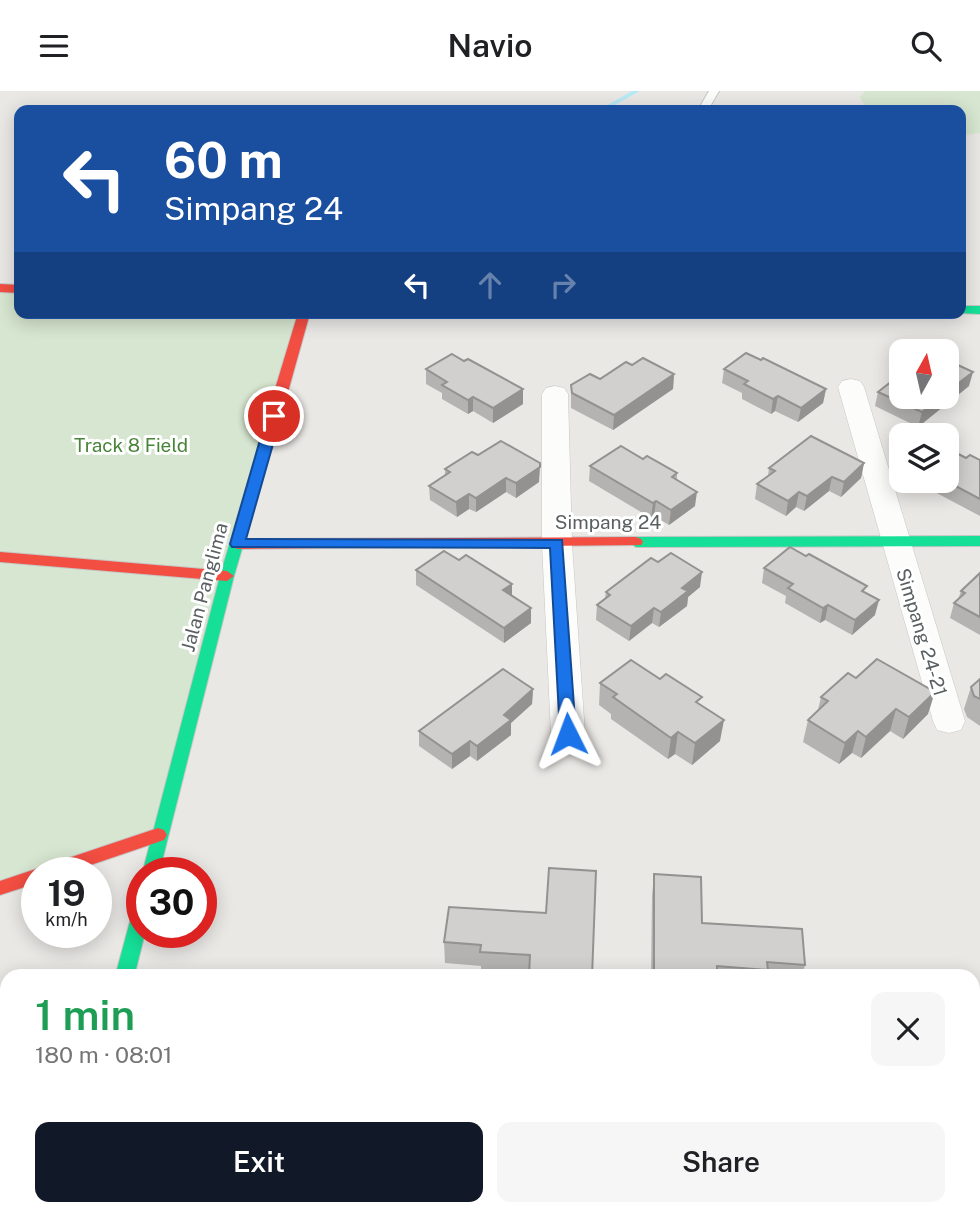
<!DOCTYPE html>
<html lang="en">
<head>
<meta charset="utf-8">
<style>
	body { margin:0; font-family:"Public Sans",sans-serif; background:#f6f6f6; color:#202124; height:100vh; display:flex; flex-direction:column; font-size:26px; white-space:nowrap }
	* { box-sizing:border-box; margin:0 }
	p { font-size:23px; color:#757577 }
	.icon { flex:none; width:38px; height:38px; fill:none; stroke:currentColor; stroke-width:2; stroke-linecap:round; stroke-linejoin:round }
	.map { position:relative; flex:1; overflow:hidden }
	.drawer { position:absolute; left:0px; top:878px; width:980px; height:247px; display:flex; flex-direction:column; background:#fff; border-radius:21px 21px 0 0; box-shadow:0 4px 18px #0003 }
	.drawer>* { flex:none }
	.banner { position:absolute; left:14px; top:14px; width:952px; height:214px; border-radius:14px; box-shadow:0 4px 18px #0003; background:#1a4fa0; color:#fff; overflow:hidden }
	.needle { width:46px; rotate:8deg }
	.buttons { position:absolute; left:889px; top:248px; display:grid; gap:14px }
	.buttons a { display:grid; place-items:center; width:70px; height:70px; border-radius:14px; background:#fff; box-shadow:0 4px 18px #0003; font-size:35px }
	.speed { position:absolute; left:21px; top:766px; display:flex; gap:14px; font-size:35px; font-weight:700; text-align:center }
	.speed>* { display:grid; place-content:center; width:91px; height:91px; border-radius:50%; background:#fff; box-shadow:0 4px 18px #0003; line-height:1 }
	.speed small { font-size:18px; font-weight:400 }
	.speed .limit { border:10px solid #d22; background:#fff; color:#111 }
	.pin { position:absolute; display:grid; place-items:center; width:60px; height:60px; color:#fff; margin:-30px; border:4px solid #fff; border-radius:50%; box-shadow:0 2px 7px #0007 }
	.me { position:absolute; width:77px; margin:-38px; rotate:357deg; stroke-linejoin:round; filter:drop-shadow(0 0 5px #0008) }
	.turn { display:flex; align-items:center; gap:24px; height:147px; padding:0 35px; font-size:32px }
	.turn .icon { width:91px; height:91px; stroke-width:2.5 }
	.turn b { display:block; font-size:49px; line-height:60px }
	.lanes { display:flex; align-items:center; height:66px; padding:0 35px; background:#0003; justify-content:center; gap:35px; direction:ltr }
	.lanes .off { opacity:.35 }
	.round { display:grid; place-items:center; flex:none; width:74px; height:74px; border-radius:14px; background:#f6f6f6 }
	.head { display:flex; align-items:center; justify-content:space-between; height:119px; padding:0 35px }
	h1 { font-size:42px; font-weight:600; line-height:52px; color:#1e9e55 }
	.primary-button { display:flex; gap:14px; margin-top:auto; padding:14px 35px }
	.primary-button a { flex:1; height:80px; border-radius:14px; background:#111827; color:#fff; font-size:28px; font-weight:600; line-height:80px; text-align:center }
	.primary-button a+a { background:#f6f6f6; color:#202124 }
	header { display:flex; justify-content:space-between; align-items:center; height:91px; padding:0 35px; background:#fff; font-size:32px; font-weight:600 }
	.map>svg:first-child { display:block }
</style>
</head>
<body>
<header><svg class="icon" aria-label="menu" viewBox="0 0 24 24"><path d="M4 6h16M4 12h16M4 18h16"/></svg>Navio<svg class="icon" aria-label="search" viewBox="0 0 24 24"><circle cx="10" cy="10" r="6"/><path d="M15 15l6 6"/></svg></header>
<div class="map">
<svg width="980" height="1124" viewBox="0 0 980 1124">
	<rect width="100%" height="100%" fill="#eae8e5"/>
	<g fill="#d7e6d0">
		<polygon points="865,0 980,0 980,42 965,44 961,56 961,19 867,19 860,6"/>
		<polygon points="0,196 19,198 19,222 304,222 158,744 44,782 37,782 0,797"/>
	</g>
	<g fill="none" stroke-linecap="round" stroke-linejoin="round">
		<polygon fill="#b8eaf4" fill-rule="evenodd" points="632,0 640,0 606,19 599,19"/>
		<defs>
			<polygon id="lane" points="709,0 719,0 708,19 698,19"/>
			<g id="street">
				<polygon points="851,288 860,290 864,296 965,630 961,639 949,642 937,639 933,630 838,296 842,290"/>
				<polygon points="555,295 564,297 568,303 572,453 585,643 580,652 568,655 556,652 551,643 542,453 542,303 546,297"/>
				<polygon points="394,1118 436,1118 435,1124 393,1124"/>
				<rect x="592" y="1118" width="42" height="6"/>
			</g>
			<g id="fast">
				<polygon points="961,215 980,215 980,223 959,222"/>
				<polygon points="279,304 286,308 234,485 159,782 142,783 220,485 272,308"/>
				<polygon points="980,445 980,455 636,456 629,451 636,446"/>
				<polygon points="142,812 142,842 145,842 134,886 115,886 133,819 136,814"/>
			</g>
			<polygon id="slow" points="51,1118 73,1118 72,1124 50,1124"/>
			<g id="jam">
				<polygon points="0,193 19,194 19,202 0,201"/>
				<polygon points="298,222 310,222 286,308 279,312 272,308"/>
				<polygon points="636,446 641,448 643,451 641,454 237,458 230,453 237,448"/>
				<polygon points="0,461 227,480 234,485 227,490 0,471"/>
				<polygon points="158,737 164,739 167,744 164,749 67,782 37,782 37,792 0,804 0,790"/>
			</g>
		</defs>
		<use href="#lane" stroke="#c6c7c7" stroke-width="2"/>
		<use href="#street" stroke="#c6c7c7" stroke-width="1"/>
		<use href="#fast" stroke="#c5c6c5" stroke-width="2"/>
		<use href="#slow" stroke="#c5c6c5" stroke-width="2"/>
		<use href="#jam" stroke="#c5c6c5" stroke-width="2"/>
		<use href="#lane" fill="#fcfcfb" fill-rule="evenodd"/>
		<use href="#street" fill="#fcfcfb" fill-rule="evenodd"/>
		<use href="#fast" fill="#16e098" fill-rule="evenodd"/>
		<use href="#slow" fill="#ffcf43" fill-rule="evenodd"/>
		<use href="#jam" fill="#f24e42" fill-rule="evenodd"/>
	</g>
	<g fill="#b5b3b1">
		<polygon points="632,274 674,283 673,298 613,339 571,317 571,294 600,288"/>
		<polygon points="426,278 523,313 493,332 473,320 468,323 442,308 442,302 426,293"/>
		<polygon points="724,278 826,298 823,312 798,331 775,320 771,323 742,308 742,302 722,292"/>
		<polygon points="969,295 918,336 875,315 878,301"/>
		<polygon points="478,364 539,391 516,407 506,401 476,421 469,418 457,426 430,409 429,395 445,384 445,378"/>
		<polygon points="966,367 980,369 980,425 914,390 947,390"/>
		<polygon points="643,368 677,382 677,389 695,415 669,434 654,425 651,427 589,390 590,375"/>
		<polygon points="864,372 861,387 841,406 829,400 804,420 796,416 786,425 755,408 757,393 768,385 769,377"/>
		<polygon points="764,477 866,502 875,524 852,544 825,529 820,532 785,512 786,505 762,492"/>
		<polygon points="416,479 512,505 531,532 504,552 416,494"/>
		<polygon points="980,482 980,544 950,527 954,512 958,509 961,500"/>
		<polygon points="700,496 688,506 687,515 659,536 652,532 629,550 596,529 597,514 605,507 606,501"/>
		<polygon points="856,587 928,623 903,648 890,640 861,667 852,662 839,673 803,651 808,629 818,619 821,606"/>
		<polygon points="980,588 980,635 967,626 964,618 971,596"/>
		<polygon points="600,592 701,613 720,650 692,674 675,663 668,668 611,628 611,623 599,614"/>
		<polygon points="533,598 532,613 511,632 511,644 477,670 470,665 452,678 419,655 419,640"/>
		<polygon points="654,783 702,832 805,874 802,886 651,886 652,805"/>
		<polygon points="449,816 592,886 529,886 481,882 481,875 445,872 444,851"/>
		<polygon points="270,1118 347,1118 346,1124 272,1124"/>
		<polygon points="670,1118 840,1118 841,1124 670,1124"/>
	</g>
	<g fill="#939290">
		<polygon points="973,281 969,295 918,336 922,321 941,306 947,306 947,301"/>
		<polygon points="674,283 673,298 613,339 614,324"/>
		<polygon points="523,298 523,313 493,332 493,317"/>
		<polygon points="826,298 823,312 798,331 801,317"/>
		<polygon points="778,305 775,320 771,323 773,308"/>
		<polygon points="473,306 473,320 468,323 468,309"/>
		<polygon points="864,372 861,387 841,406 844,391"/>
		<polygon points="540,376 539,391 516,407 516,392"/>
		<polygon points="832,386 829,400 804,420 807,405"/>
		<polygon points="506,387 506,401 476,421 476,407"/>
		<polygon points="697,401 695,415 669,434 671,419"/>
		<polygon points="799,401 796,416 786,425 788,410"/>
		<polygon points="469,403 469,418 457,426 456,411"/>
		<polygon points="656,410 654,425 651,427 653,412"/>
		<polygon points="702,481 700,496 688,506 687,515 659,536 661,521 682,497"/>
		<polygon points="512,493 512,508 503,499"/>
		<polygon points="879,509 875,524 852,544 855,529"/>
		<polygon points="828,514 825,529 820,532 823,517"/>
		<polygon points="531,517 531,532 504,552 504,537"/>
		<polygon points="654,517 652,532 629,550 631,535"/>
		<polygon points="533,598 532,613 511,632 511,644 477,670 477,655 504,624"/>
		<polygon points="935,601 928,623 903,648 909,626"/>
		<polygon points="896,618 890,640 861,667 866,646"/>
		<polygon points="724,629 720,650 692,674 695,652"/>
		<polygon points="858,640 852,662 839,673 845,652"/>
		<polygon points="678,641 675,663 668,668 671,647"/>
		<polygon points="470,650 470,665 452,678 452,663"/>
		<polygon points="341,1118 347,1118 346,1124 340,1124"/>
	</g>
	<g fill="#d2d0ce" stroke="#939290" stroke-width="2">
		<polygon points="746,262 761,269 763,267 826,298 801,317 778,305 773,308 744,293 748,290 724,278"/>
		<polygon points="452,263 464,270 468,268 523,298 493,317 473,306 468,309 442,294 447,291 426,278"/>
		<polygon points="643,267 674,283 614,324 572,302 571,294 590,283 600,288 626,271 632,274"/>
		<polygon points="947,269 973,281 947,301"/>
		<polygon points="901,283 901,306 941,306 922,321 878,301"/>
		<polygon points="811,345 864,372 844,391 832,386 807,405 799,401 788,410 757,393 775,380 769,377"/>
		<polygon points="501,350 540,372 540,376 516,392 506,387 476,407 469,403 456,411 429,395 450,381 445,378 472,361 478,364"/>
		<polygon points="621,355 643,368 647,365 677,382 672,386 697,401 671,419 656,410 653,412 590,375"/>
		<polygon points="947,357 966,367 970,364 980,369 980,408 946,390"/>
		<polygon points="790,456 806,465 809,463 867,495 862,500 879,509 855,529 828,514 823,517 788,497 793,493 764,477"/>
		<polygon points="444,460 459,469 466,464 512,493 503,499 531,517 504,537 416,479"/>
		<polygon points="671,462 702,481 682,497 688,500 661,521 654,517 631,535 597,514 610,504 606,501 651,467 658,471"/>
		<polygon points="980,482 980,526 954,512 965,502 961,500"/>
		<polygon points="877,568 935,601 909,626 896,618 866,646 858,640 845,652 808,629 828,610 821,606 848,582 856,587"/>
		<polygon points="631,569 660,588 666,583 702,606 696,611 724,629 695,652 678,641 671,647 613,606 617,603 600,592"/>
		<polygon points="503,578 533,598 504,624 511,629 477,655 470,650 452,663 419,640"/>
		<polygon points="980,588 980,608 974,605 971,596"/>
		<polygon points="549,777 596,780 592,886 557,886 529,884 530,864 480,861 481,854 444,851 449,816 546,822"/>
		<polygon points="654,783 701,786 702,832 802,838 805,874 767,871 768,879 717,875 717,886 654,886"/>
		<polygon points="286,1118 341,1118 340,1124 284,1124"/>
		<polygon points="674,1118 840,1118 841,1124 674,1124"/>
	</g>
	<polygon fill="#1a73e8" stroke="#114b97" stroke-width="2" points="274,321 281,325 246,448 562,449 576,643 574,647 568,649 560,643 550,457 232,456 230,453 267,325"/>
	<g text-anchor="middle" stroke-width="6" stroke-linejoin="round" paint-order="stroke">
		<g font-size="19" fill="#478438" stroke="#fff">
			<text x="131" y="361">Track 8 Field</text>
		</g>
		<g font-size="19" fill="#5a6062" stroke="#fff">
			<text x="608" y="438">Simpang 24</text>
			<text transform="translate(204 496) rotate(-75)" y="7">Jalan Panglima</text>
			<text transform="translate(922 541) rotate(73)" y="7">Simpang 24-21</text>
		</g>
	</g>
</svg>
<div class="buttons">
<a><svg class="needle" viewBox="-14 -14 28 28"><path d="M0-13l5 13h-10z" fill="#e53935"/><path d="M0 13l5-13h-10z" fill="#757577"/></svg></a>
<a><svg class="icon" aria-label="layers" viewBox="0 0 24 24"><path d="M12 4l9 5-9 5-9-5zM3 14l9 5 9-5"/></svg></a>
</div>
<div class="speed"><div>19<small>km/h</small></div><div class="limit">30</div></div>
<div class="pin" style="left:274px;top:325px;background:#d93025"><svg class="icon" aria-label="arrive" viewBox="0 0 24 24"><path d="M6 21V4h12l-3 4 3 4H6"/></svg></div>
<svg class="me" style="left:568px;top:643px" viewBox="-20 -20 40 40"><path d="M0-17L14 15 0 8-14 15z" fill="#1a73e8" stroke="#fff" stroke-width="4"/></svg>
<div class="banner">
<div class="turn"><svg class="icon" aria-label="left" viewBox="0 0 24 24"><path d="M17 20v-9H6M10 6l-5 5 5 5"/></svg><div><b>60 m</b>Simpang 24</div></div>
<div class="lanes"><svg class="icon" aria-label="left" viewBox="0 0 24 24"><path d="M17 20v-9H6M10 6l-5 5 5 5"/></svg><svg class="icon off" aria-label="ahead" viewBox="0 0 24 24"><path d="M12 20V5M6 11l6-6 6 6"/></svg><svg class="icon off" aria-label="right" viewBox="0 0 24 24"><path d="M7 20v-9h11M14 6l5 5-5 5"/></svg></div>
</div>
<section class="drawer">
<div class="head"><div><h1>1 min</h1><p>180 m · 08:01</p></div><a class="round"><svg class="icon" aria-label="close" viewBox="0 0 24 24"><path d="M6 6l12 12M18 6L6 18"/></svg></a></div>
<div class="primary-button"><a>Exit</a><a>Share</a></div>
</section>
</div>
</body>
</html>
